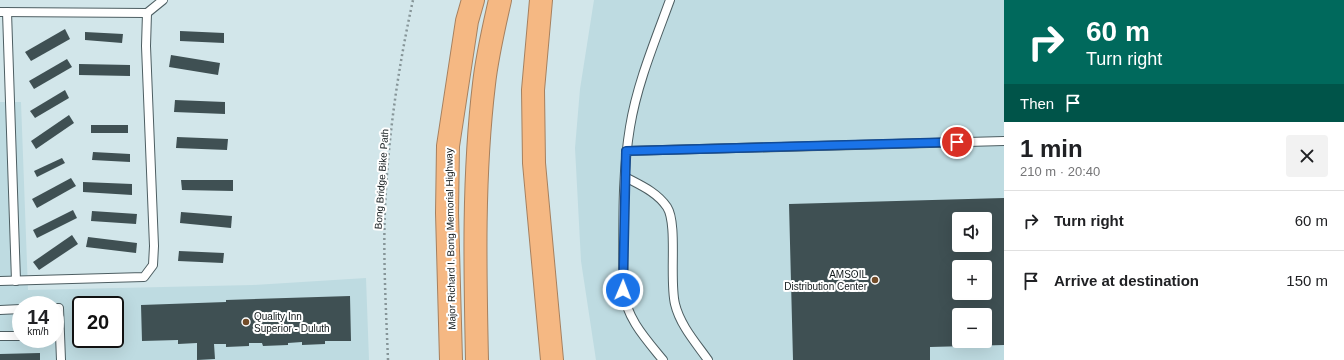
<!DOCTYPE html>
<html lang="en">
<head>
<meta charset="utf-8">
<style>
	body { margin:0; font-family:Helvetica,sans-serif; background:#f2f2f2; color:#202124; height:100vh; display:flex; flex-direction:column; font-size:15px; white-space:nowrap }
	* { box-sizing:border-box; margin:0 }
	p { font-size:13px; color:#757577 }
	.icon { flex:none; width:22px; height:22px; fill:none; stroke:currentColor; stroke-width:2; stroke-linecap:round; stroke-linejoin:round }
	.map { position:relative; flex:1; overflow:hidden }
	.details { display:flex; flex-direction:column; background:#fff; width:340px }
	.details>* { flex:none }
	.hud { background:#00695c; color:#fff; overflow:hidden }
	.tools { position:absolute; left:952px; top:212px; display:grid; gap:8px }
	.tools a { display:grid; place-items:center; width:40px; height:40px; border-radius:4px; background:#fff; box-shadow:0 4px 16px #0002; font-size:20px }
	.speed { position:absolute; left:12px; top:296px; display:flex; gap:8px; font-size:20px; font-weight:700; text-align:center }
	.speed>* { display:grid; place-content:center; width:52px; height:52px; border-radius:50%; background:#fff; box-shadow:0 4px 16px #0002; line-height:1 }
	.speed small { font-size:10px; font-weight:400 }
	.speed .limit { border:2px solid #111; border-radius:6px; background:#fff; color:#111 }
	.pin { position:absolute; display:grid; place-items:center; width:34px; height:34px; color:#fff; margin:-17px; border:2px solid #fff; border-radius:50%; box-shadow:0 1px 4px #0007 }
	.me { position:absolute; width:44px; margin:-22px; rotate:1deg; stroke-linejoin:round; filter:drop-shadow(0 0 3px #0008) }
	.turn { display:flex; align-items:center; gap:14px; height:84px; padding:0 16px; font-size:18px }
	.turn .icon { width:52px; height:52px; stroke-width:2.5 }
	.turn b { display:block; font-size:28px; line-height:34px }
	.then { display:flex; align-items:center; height:38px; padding:0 16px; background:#0003; gap:8px; font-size:15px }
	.round { display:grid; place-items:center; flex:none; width:42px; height:42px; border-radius:4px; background:#f2f2f2 }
	.overview { display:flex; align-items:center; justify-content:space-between; height:68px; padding:0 16px }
	h1 { font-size:24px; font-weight:700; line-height:30px }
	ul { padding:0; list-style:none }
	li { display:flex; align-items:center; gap:12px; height:60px; padding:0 16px; border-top:1px solid #e0e0e0 }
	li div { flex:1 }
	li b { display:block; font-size:15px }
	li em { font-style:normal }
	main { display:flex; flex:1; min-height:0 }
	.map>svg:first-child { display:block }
</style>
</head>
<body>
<main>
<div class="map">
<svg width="1004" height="360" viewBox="0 0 1004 360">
	<rect width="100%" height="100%" fill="#d2e6ea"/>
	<g fill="#bedbe1" fill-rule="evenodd">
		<path d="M594,0h410v360h-408l-15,-99 -6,-113 5,-59zM959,219h26v26h-26zM959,267h26v26h-26zM959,315h26v26h-26z"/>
		<path d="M0,102h21l7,188 225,-5 113,-7 3,82h-369zM21,305h34v34h-34zM81,305h34v34h-34z"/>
	</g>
	<g fill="#3f5053" fill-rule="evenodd">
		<polygon points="65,29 70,39 31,61 25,52"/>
		<polygon points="180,31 224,33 224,43 180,41"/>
		<polygon points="85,32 123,34 122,43 85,40"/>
		<polygon points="171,55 220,63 218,75 169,67"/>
		<polygon points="67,59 72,67 34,89 29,81"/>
		<polygon points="79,64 130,65 130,76 79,75"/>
		<polygon points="65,90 69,98 35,118 30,111"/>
		<polygon points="175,100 225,102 225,114 174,112"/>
		<polygon points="69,115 74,123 36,149 31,141"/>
		<rect x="91" y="125" width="37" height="8"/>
		<polygon points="177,137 228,139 227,150 176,148"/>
		<polygon points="93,152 130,154 130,162 92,160"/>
		<polygon points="62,158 65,163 37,177 34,171"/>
		<polygon points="71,178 76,186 37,208 32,199"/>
		<polygon points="181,180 233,180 233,191 182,190"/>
		<polygon points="83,182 132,184 132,195 83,192"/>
		<path d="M1004,198v147l-74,2v13h-137l-4,-156zM959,219h26v26h-26zM959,267h26v26h-26zM959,315h26v26h-26z"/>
		<polygon points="73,210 77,218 37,238 33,230"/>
		<polygon points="92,211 137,214 136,224 91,221"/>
		<polygon points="181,212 232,216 231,228 180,223"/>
		<polygon points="72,235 78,244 39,270 33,262"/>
		<polygon points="88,237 137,243 136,253 86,247"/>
		<polygon points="179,251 224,253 223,263 178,261"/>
		<polygon points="350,296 351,341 325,341 325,344 302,345 302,342 288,343 288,345 263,346 262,343 249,343 249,346 226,347 226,344 214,344 215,359 197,360 197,343 178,344 178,340 142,341 141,305 226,302 226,300"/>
		<polygon points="40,353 40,360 0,360 0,354"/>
	</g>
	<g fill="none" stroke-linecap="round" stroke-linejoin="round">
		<defs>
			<g id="lane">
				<polyline points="0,12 147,13"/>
				<polyline points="7,12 16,281"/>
				<polyline points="626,151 1004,141"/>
				<path d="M625,177c15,8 32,15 42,30 11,17 2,73 8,97 5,21 21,39 33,56"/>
				<polyline points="0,281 144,277 153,265 154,246 146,46 147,13 163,0"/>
				<polyline points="55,308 59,308 61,360"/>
				<polyline points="0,310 21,309"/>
				<polyline points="0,336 21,336"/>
				<path d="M663,360c-18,-22 -36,-41 -40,-70 1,-54 -2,-109 7,-163 7,-43 25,-86 40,-127"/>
			</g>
			<g id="highway">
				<polyline points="541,0 533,90 534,163 552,360"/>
				<polyline points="451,360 447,213 448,146 467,21 473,0"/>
				<path d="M477,360c-2,-92 -4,-184 7,-276 3,-28 10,-57 16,-84"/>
			</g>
		</defs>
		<use href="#lane" stroke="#4d5e62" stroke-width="10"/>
		<use href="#highway" stroke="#a6805f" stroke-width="24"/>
		<path stroke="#869598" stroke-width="2.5" stroke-dasharray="2 3" stroke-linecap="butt" d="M388,360c-2,-51 -5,-102 -3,-152 3,-70 13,-140 28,-208"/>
		<use href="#lane" stroke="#fff" stroke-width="8"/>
		<use href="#highway" stroke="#f5b883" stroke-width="22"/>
	</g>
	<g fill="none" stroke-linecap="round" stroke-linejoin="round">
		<defs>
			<polyline id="route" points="623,290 626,151 957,142"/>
		</defs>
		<use href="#route" stroke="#114b97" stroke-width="10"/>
		<use href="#route" stroke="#1a73e8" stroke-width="7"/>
	</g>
	<g fill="#724c29" stroke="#fff" stroke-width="1.5">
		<circle cx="875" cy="280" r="4"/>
		<circle cx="246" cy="322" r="4"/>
	</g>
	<g text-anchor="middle" stroke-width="4" stroke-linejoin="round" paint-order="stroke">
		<g font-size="10" fill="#12191b" stroke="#fff">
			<text transform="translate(381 179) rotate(-86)" y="4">Bong Bridge Bike Path</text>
			<text transform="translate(450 239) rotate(-91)" y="4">Major Richard I. Bong Memorial Highway</text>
		</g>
		<g font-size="10" fill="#12191b" stroke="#fff" text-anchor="end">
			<text x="867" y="278">AMSOIL<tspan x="867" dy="12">Distribution Center</tspan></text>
			<text x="254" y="320" text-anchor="start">Quality Inn<tspan x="254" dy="12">Superior - Duluth</tspan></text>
		</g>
	</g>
</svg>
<div class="tools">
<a><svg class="icon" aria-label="sound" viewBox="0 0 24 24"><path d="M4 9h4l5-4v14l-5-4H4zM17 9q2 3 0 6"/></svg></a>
<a>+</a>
<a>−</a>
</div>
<div class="speed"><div>14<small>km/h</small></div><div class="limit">20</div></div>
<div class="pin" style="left:957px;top:142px;background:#d93025"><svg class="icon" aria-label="arrive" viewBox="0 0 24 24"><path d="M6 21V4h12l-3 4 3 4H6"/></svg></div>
<svg class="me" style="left:623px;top:290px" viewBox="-20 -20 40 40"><circle r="17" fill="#1a73e8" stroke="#fff" stroke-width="3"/><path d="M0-11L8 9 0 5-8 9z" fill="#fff"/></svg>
</div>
<section class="details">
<div class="hud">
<div class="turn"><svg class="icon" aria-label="right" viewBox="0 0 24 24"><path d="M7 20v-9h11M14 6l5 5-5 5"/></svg><div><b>60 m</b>Turn right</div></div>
<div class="then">Then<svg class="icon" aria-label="arrive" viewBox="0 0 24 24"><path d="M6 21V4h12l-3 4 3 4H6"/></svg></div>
</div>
<div class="overview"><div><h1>1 min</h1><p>210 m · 20:40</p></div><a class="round"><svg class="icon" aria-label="close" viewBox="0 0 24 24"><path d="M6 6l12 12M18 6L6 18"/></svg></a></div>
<ul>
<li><svg class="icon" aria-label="right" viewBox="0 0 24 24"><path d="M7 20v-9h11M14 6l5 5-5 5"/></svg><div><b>Turn right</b></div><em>60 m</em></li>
<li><svg class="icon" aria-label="arrive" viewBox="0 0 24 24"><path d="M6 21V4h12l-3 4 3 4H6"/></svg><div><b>Arrive at destination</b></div><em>150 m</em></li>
</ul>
</section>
</main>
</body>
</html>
